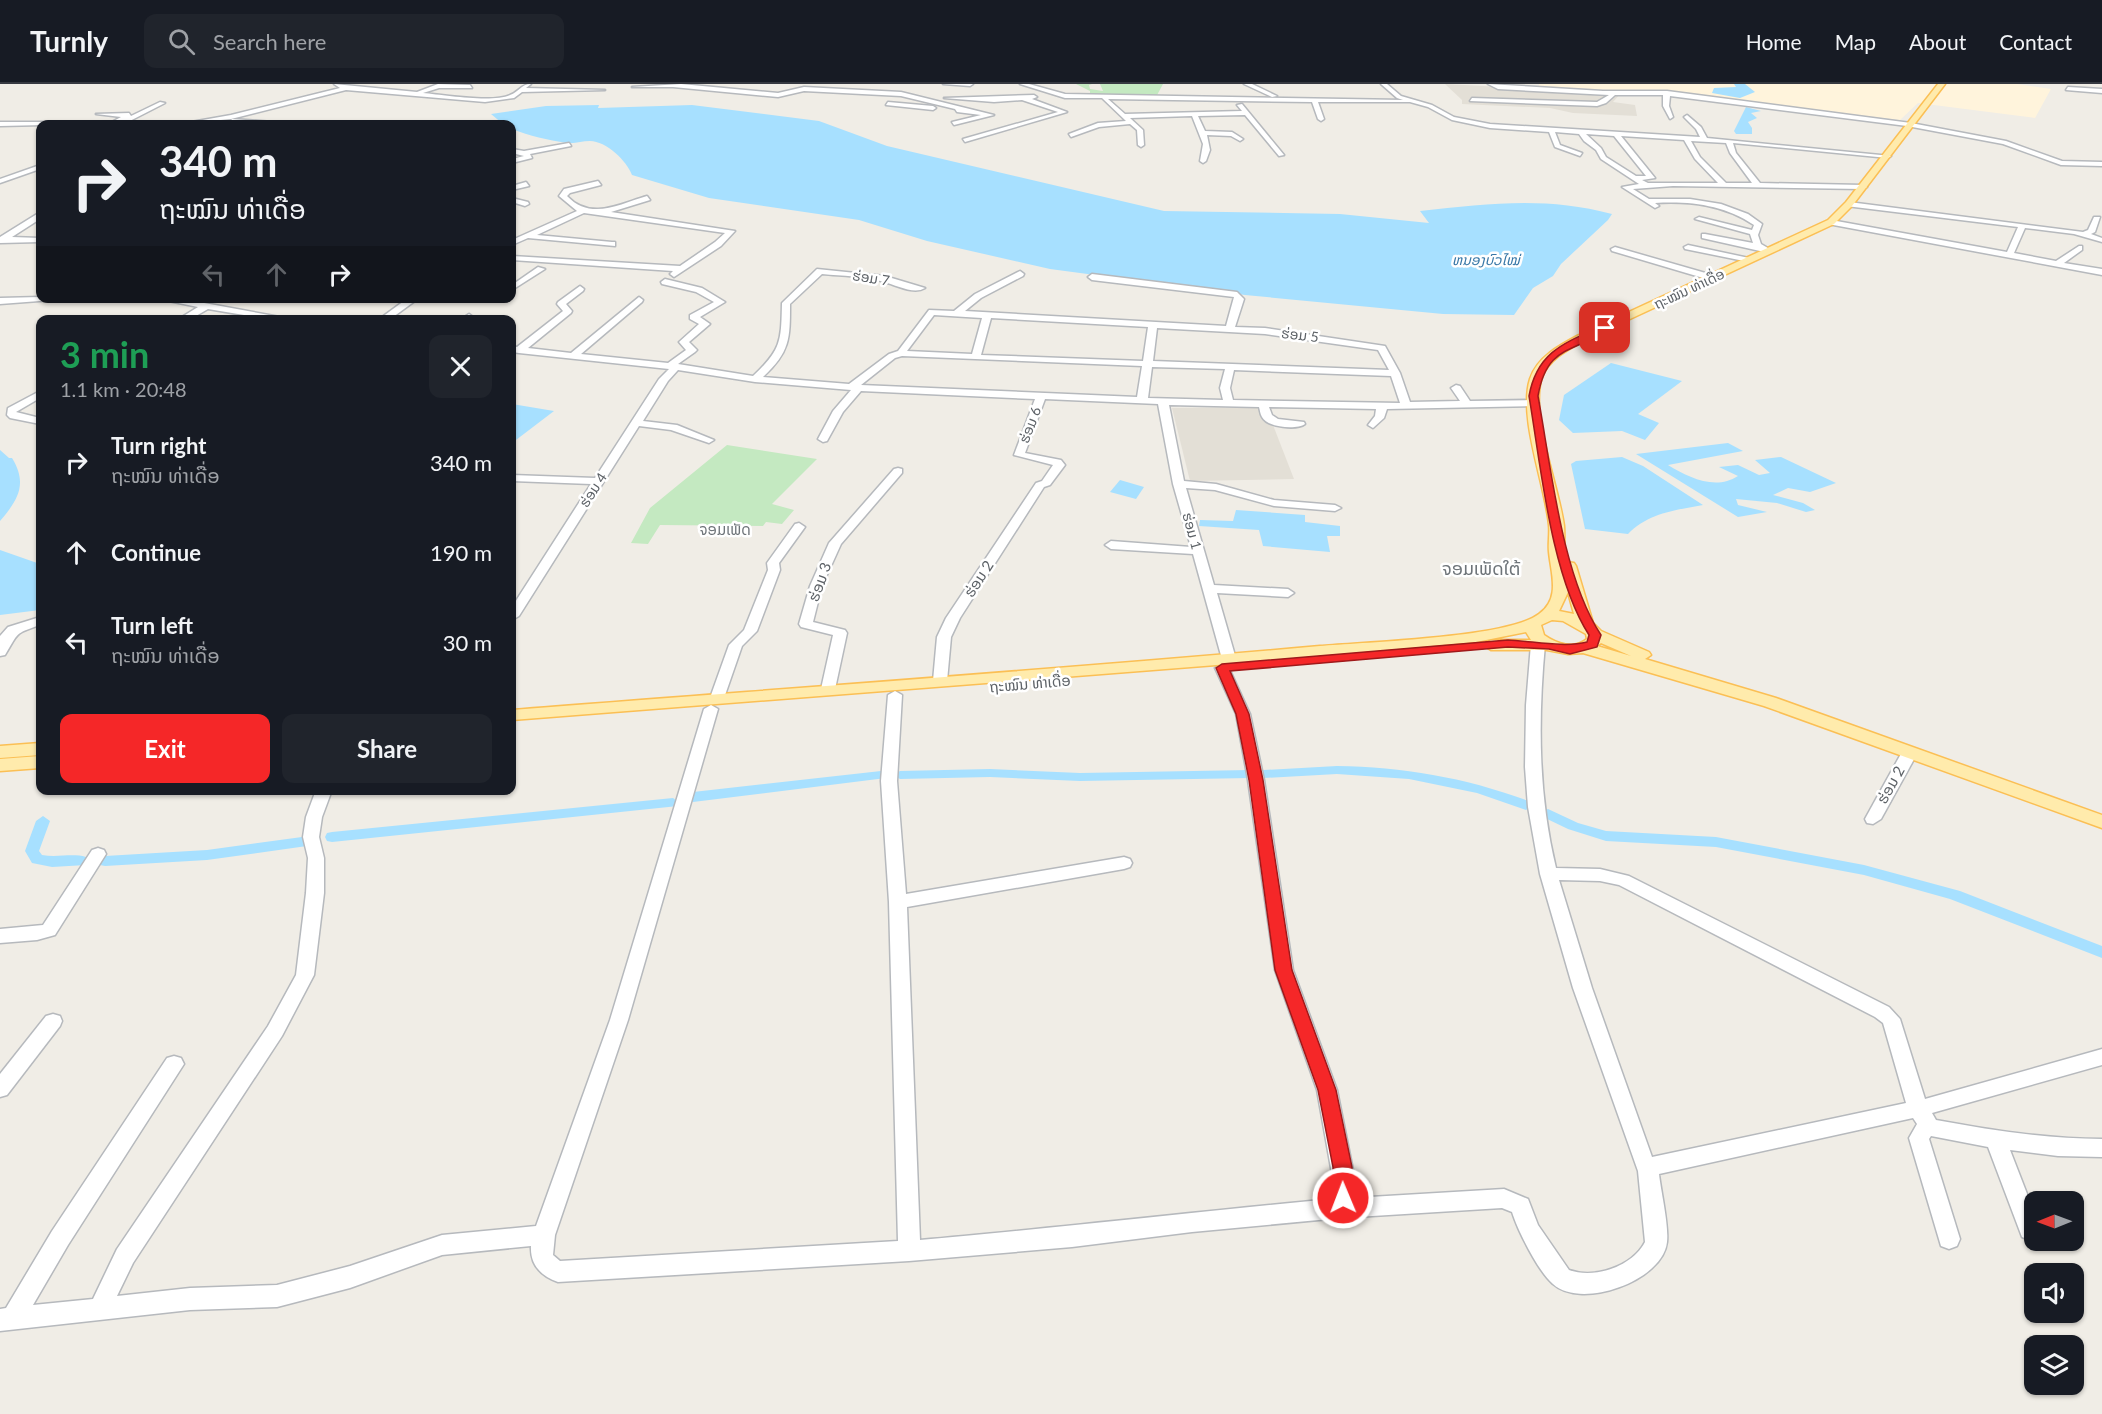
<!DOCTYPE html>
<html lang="en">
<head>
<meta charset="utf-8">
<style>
	body { margin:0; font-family:Lato,"Noto Sans Lao",sans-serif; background:#20242c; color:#f1f3f6; height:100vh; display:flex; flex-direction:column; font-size:22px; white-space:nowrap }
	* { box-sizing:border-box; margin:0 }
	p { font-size:20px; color:#9ea1a6 }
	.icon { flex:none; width:33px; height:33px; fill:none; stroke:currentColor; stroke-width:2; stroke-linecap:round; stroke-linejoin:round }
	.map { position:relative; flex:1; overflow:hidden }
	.details { position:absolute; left:36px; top:231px; width:480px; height:480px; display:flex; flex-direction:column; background:#171b24; border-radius:12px; box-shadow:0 2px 4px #0004 }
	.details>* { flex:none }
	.top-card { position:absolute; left:36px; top:36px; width:480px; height:183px; border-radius:12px; box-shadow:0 2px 4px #0004; background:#171b24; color:#f1f3f6; overflow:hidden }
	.needle { width:39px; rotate:269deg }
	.tools { position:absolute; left:2024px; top:1107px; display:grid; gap:12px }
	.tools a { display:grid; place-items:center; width:60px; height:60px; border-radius:12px; background:#171b24; box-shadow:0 2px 4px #0004; font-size:30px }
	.pin { position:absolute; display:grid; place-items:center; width:51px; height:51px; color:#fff; margin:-26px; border-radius:12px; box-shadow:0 3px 9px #0006 }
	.me { position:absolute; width:66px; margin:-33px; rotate:359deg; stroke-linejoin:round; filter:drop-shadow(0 0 4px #0008) }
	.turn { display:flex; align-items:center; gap:21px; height:126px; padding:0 24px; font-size:27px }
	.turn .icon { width:78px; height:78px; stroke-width:2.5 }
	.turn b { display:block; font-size:42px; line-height:51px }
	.lanes { display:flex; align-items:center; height:57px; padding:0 24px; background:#0003; justify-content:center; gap:30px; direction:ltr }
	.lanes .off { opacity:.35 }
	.round { display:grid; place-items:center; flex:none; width:63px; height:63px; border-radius:12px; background:#20242c }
	.headline { display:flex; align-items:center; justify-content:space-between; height:102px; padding:0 24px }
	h1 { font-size:36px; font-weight:700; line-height:45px; color:#1e9e55 }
	.button { display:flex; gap:12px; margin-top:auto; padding:12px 24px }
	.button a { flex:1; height:69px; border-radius:12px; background:#f52728; color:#fff; font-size:24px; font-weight:700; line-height:69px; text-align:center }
	.button a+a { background:#20242c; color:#f1f3f6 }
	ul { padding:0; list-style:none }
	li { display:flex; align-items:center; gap:18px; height:90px; padding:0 24px }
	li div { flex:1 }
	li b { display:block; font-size:22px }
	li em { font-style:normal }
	header { display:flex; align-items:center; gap:36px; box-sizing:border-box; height:84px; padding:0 30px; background:#171b24; border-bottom:2px solid #363941 }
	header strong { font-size:28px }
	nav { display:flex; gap:33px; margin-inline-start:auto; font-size:21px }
	.search { width:420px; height:54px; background:#20242c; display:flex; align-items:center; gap:15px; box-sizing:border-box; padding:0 21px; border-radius:12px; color:#9ea1a6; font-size:22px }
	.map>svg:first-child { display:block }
</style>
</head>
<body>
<header>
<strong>Turnly</strong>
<div class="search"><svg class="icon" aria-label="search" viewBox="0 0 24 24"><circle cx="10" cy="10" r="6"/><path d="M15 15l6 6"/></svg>Search here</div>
<nav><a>Home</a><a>Map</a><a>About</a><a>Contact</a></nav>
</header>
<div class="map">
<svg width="2102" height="1330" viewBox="0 0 2102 1330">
	<rect width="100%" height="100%" fill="#f0ede6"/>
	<polygon fill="#fff4dc" points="1539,0 2017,0 2051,5 2035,34 1918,19 1900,36 1679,10 1539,2"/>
	<g fill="#e3dfd6">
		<polygon points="1445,0 1621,9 1613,18 1635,21 1637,32 1573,29 1550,24 1462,20 1462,16"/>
		<polygon points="1266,323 1294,395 1190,397 1172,324"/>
	</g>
	<g fill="#c4e9c1">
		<polygon points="1076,0 1092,0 1089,1 1090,5 1103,7 1100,0 1163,0 1156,13 1090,12 1090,7"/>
		<polygon points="727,361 817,375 772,420 794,426 782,440 766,438 763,442 660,441 648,460 631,459 650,424"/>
	</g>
	<g fill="#a7e0ff">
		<polygon points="1734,0 1745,0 1755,8 1740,14 1712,9 1714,4 1736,3"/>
		<path d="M599,21l-1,3 94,-3 127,16 68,25 277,65 176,3 89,9 -9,-12c68,-7 124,-15 192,3l-4,6 -47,44 -8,12 -20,12 -19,27 -71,-1 -198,-19 -195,-26 -123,-28 -68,-21 -150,-22 -77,-23c-5,-14 -26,-34 -42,-34 -8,0 -15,3 -23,2 -20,-3 -37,-7 -55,-14v-5h-9l-12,-10 55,-8z"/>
		<polygon points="1746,23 1761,27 1751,29 1757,34 1748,38 1752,44 1752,50 1736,50 1734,47"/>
		<polygon points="1611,279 1682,297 1638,330 1659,339 1645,356 1622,347 1573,349 1559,336 1564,311"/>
		<polygon points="512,320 554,327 512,359"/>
		<path d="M1728,359l15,8 -75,14c20,12 47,26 70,11l-19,-9 19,-2 21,10 11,-2 -15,-13 26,-3 55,26 -26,9 -22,-4 -15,7 30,8 12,7 -9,2 -29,-9 -41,-4 2,6 29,7 -29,5 -102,-63z"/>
		<path d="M0,366l9,8h3c16,26 6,42 -12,63z"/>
		<path d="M1622,373l21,9 60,39c-27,5 -55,8 -75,29l-43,-5 -14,-65 5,-3z"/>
		<polygon points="1120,396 1144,403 1136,415 1110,408"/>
		<polygon points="1236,426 1305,431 1305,438 1340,442 1340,452 1327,452 1330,468 1263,462 1259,446 1199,442 1200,436 1233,437"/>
		<polygon points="0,466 40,480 40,526 0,531"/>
	</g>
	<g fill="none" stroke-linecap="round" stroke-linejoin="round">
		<g fill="#a7e0ff" fill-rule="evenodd">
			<path d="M1337,682c67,1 131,12 194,36l2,3 -7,5 -49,-17 -68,-14 -72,-5 -73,4 -7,-4 7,-4z"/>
			<polygon points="990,685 1080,689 1250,686 1257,690 1250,694 1080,697 990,693 900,695 893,691 900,687"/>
			<polygon points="881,687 888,691 886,694 693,718 686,713 693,708"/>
			<polygon points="673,714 680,719 678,722 332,758 327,757 325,753 327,749 332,748"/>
			<polygon points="1548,725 1578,739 1606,747 1716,753 1864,781 1960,807 2102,862 2102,874 1950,815 1864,791 1716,763 1606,757 1568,745 1543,733 1541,730 1543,727"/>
			<path d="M43,732l7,5 -11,30 3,4c15,3 30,-2 44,2l2,4 -2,4 -34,2 -20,-4 -7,-12 11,-30z"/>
			<polygon points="302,753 307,754 309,758 307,762 207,776 105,782 100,781 98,777 100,773 105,772 207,766"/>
		</g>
		<defs>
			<g id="minor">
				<path d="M334,0l83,8 21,-8 32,1 2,3h-33l-16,5c21,2 69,10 87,2 9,-3 11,-11 21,-11l-5,4 79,2 -83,2 -8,6 -29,4 -139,-12 -115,29 -51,5 51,-9 109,-27z"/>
				<polygon points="681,0 778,9 804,3 901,8 994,31 954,41 952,38 981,31 957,28 955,25 901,12 804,7 778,13 673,3 632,3"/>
				<polygon points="943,0 973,0 970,2"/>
				<path d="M1020,0h9l36,10 338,6 -6,-2 -16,-14h6l14,12 31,9 22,12 36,7 210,13 -4,-8 -12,-12 3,-2 14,12 6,11 184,18 -3,2 -155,-15 3,10 24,30 103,2 4,2 -4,2 -190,-3 -40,3 16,10h41l31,5 27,10 14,10 -4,11 3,9 12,7 -4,2 -67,-15v-4h3l48,9 -3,-9 -55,-15 4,-2 53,13 2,-5c-30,-20 -63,-24 -99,-22l4,3 -4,2 -33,-21 17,-3 -38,-25 -5,-9 -12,-9 -5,-7 -24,-2 5,13 22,8 -2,3 -25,-9 -6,-15 -59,-4 -38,-8 -24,-13 -18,-5h-92l6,17 -3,2 -3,-2 -6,-17 -204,-3 17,15 117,-3 -5,-6 5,-1 42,51 -5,1 -34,-41 -47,1 7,15 27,1 11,7 -3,2 -9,-5 -24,-1 3,15 -4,11 -3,2 -3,-2 3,-17 -11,-28 -62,2 13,12 1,15 -3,2 -3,-2 -1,-15 -7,-6 -31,3 -28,10 -2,-3 29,-11 28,-2 -24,-23h-37zM1586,50l28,2 32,40h-10l-30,-19 -5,-9zM1621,52l63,4 11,19 23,24h-70l-6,-3 13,-2zM1691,57l35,2 4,10 22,30h-26l-26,-26z"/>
				<polygon points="1244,0 1252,0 1277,12 1272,13"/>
				<polygon points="1488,0 1603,7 1667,7 1911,39 2006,57 2062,77 2102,78 2102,82 2061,81 2003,60 1907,42 1670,12 1669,22 1673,33 1670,35 1663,22 1663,11 1615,11 1606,19 1597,22 1470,17 1472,14 1597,18 1609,11 1498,5"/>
				<polygon points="2068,3 2102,5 2102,9 2066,6"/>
				<polygon points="1034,11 1037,13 1032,15 1067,28 965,58 963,55 1058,28 1022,16 994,18 944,14"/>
				<polygon points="160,18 165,19 124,40 119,38 108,40 121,33 96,30 129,29 131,32"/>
				<polygon points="888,18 933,22 936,24 933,26 886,21"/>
				<polygon points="232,35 273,38 276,40 230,38"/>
				<polygon points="0,38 85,38 88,40 0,42"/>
				<polygon points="569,59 571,62 530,70 532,74 512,79 512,75 524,72 512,69 512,65 524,67"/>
				<polygon points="40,81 40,85 0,99 0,95"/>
				<path d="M598,97l3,4 -31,8 -3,3c24,25 52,8 80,0l3,4 -39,12 124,19 -14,15 -47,31 -4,-3 3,-3 -161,-11v-4l168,10 35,-24 10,-9 -141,-20 -47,22 75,7h3v4l-87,-8 -16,7v-5l65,-29 -18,-15 5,-7z"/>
				<polygon points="526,98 529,102 512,106 512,102"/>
				<polygon points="512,114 528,118 529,120 525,122 512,118"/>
				<polygon points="1849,118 2083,148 2088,146 2094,133 2100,133 2095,148 2091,150 2102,154 2102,158 2074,150 2025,144 2014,169 2056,177 2079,162 2082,162 2082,166 2064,179 2102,185 2102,191 1828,140 1831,136 2007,168 2018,143 1846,122"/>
				<polygon points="37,130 40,130 40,135 12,153 40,154 40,158 0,159 0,153"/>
				<polygon points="1688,161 1749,174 1753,176 1749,178 1685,165 1684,163"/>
				<polygon points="1615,163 1716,192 1717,194 1710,196 1612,167 1611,165"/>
				<polygon points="538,183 545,185 512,206 512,201"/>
				<path d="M817,185l68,7 40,12c-11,7 -29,-3 -41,-6 -19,-6 -42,-6 -62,-8l-32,30c0,35 0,48 -27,73l86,7 40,-30 9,-3 31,-41 25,1 21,-17 45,-23 4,3 -1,2 -42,22 -16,13 261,15 8,-29 -142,-17 -4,-3 4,-3 145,18 7,7 -9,28 30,1 120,18 15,27 10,29 50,-1 -9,-13 5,-3 4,1 10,15 64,-1 5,3 -5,3 -147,3 -3,9 -11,10 -5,-3 7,-9 1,-7 -107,-2 3,8 6,4 26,3 1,2c-8,6 -37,4 -43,-7 -2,-3 -2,-7 -3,-10l-90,-2 15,76 32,3 58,16 61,5 6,3 -6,3 -61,-5 -59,-16 -29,-2 28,97 74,4 6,4 -6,4 -71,-4 19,66 -7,4 -7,-4 -29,-105 -82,-5 -6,-4 6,-4 80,6 -18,-63 -15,-80 -113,-5 -20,54 36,7 4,5 -15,20 -6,2 -84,131 -9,19 -4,44 -7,4 -7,-4 4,-44 9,-19 90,-135 6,-2 11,-16 -39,-10 21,-56 -174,-8 -18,21 -16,29 -4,1 -5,-3 15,-28 18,-21 -96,-8 -77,-12 -10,11 -25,40 34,4 37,15 -5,3 -38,-13 -32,-4 -120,190 -7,4v-13l79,-123 -79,-3v-6l83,3 64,-99 10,-10 -150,-16 -7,-1v-6l5,1 46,-36 -6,-7 1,-2 22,-16 4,3 -1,2 -17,13 6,7 -1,2 -43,35 43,5 68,-56 4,3 -1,2 -61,52 87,9 18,-13 -7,-8 20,-18 -9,-5v-4l24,-13 -18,-10 -34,-8 -1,-2 4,-3 37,9 23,14 -25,15 10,7 -21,18 8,8 -2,2 -17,12 75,12c29,-27 28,-35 29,-73zM934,231l48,3 -10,36 -65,-3zM991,234l157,9 -5,34 -162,-6zM1157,244l108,6 113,16 11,20 -236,-9zM902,272l240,10 -5,31 -276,-12 34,-27zM1152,283l73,2 -5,19 3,12 -75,-2zM1234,286l157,6 9,27 -167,-3 -3,-12z"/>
				<polygon points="40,213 79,214 0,220 0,214"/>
				<polygon points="154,214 177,214 296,236 273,236 208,225 189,236 177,236 198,223"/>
				<polygon points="408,214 419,214 389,236 378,236"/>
				<polygon points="469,230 473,233 471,236 460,236"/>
				<polygon points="40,307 40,314 16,328 40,334 40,340 10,334 7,331 8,324"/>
				<polygon points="898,384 902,385 902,389 841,460 822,502 813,538 845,546 847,549 835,605 828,609 823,608 821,605 833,551 801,543 799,540 810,502 829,459 894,385"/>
				<polygon points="799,439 805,443 779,479 780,486 757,547 742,562 724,614 722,617 712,617 710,614 729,561 744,546 768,486 767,479 795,440"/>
				<path d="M40,533v8c-26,9 -21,7 -35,30l-5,1v-20l8,-9z"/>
				<path d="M1538,556l7,4c-7,76 -7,150 11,224l44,1 29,7 260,131 11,12 25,80 177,-50v16l-170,48 4,7c55,10 110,19 166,19v18l-44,-1 -48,-6 24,62v26l-4,2 -8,-3 -34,-90 -57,-11 -2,3 31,100 -3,7 -8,3 -8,-3 -32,-108 8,-14 -4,-6 -254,56c2,18 10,51 8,68 -4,39 -86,68 -114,42 -15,-13 -35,-53 -41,-72l-10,-4 -162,10 -148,14 -120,15 -163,14 -351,21c-17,-6 -28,-17 -27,-36l-89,9 -92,33 -73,19 -87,3 -190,21v-22l6,-1 46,-77 115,-173 7,-2 7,2 3,6 -116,181 -35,60 60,-6 24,-50 151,-223 28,-51 10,-82 2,-35 -5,-21 3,-20 10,-27h16l-10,27 -3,20 5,21v35l-10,82 -32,61 -149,227 -16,33 73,-8 87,-3 73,-19 92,-31 94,-9 74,-206 94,-311 7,-4 7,4 -90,311 -73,215 -2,20 7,6 338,-20 -9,-339 -8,-121 7,-86 7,-4 7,4 -5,86 9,113 218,-37 6,2 2,4 -2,4 -6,2 -217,38 13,333c137,-12 274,-28 411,-41l3,-14 -17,-95 -42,-120 -27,-190 -12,-66 -21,-46 7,-4 7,4 21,46 14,66 29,190 44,120 19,95 -3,13 151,-9 24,10 10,26 31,45c25,9 63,-3 76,-28l-7,-71 -65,-183 -33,-114 -12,-67 -3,-40 1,-62 5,-61zM1559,796l41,1 19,4 256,132 8,6 23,80 -254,54 -60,-169z"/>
				<polygon points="1910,663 1918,668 1881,735 1873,740 1867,739 1865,735 1902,668"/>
				<polygon points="98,764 104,766 106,770 55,851 37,856 0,859 0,845 43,841 92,766"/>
				<polygon points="53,930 60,932 62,937 60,942 7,1011 0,1013 0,990 46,932"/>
			</g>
			<g id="major">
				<path d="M1938,0h7l-93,122 -18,18 -247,115c-16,9 -38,19 -45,38 -13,37 17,109 22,149 1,12 -1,24 2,36l8,1 2,3 17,57 8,8 48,21 2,3 -6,4 131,39 326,117v13l-338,-122 -181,-53 -15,1 -21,-4h-56l-8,-5 8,-5h40l-5,-8 -50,10 -247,22 -717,56v-10c269,-21 539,-40 808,-64 45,-4 187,-8 219,-32 22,-16 12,-40 10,-62 -1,-9 1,-18 0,-27 -4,-41 -31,-108 -19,-146 7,-22 30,-34 49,-44l249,-115 18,-18zM1568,508l6,22 -15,-3zM1552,536l11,1 23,13 1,5c-13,11 -30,5 -43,-4l-3,-10zM1601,559l30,13 -34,-10z"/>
				<polygon points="40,659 40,671 0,674 0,662"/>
				<polygon points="40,672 40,684 0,687 0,675"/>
			</g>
		</defs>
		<use href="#minor" stroke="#b6b9bd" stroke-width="3"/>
		<use href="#major" stroke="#fbbf54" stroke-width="3"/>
		<use href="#minor" fill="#fff" fill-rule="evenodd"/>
		<use href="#major" fill="#ffebac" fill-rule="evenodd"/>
	</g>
	<path fill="#f52728" stroke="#9f191a" stroke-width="1.5" d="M1602,242l7,2c-34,26 -62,15 -71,68 13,71 24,180 63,239l-4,12 -27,7 -21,-5 -41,-2 -278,24 19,43 14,66 29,190 44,120 16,77 1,31 -3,6 -7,3 -6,-3 -3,-6 -1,-31 -15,-77 -43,-120 -26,-190 -13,-66 -20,-46 6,-4 286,-24c25,1 56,8 79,2l2,-7c-38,-59 -48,-168 -60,-239 8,-44 35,-53 73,-70z"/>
	<g text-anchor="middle" stroke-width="5" stroke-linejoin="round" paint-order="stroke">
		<g font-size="14" font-style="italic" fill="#3777a7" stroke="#fff">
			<text x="1486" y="181">ຫນອງບົວໄໝ່</text>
		</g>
		<g font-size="14" fill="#5d6267" stroke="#fff">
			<text transform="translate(871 194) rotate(9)" y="5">ຮ່ອມ 7</text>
			<text transform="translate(1689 205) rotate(-25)" y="5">ຖະໝົນ ທ່າເດື່ອ</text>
			<text transform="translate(1300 251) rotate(7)" y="5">ຮ່ອມ 5</text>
			<text transform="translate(1030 341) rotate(-69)" y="5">ຮ່ອມ 6</text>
			<text transform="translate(593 406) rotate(-57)" y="5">ຮ່ອມ 4</text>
			<text transform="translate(1192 447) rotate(75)" y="5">ຮ່ອມ 1</text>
		</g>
		<g font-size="15" fill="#6e7479" stroke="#fff">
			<text x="725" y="451">ຈອມເພັດ</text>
		</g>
		<g font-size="15" fill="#5d6267" stroke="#fff">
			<text transform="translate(979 495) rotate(-57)" y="5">ຮ່ອມ 2</text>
			<text transform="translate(820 498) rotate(-70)" y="5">ຮ່ອມ 3</text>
			<text transform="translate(1030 600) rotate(-5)" y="5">ຖະໝົນ ທ່າເດື່ອ</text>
			<text transform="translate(1891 701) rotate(-61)" y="5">ຮ່ອມ 2</text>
		</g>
		<g font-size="18" fill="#6e7479" stroke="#fff">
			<text x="1481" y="491">ຈອມເພັດໃຕ້</text>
		</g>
	</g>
</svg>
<div class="tools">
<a><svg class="needle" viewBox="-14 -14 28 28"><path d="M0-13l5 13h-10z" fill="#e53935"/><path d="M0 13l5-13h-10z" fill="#9ea1a6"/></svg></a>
<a><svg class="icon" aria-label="sound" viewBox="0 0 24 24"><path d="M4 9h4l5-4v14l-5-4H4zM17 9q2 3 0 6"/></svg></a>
<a><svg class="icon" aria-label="layers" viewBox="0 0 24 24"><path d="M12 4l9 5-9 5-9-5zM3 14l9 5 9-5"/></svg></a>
</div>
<div class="pin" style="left:1605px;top:244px;background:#d93025"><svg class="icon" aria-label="arrive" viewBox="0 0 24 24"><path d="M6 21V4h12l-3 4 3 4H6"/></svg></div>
<svg class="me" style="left:1343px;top:1114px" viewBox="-20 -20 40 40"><circle r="17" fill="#f52728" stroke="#fff" stroke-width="3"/><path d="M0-11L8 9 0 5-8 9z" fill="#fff"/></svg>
<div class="top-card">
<div class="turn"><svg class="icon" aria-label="right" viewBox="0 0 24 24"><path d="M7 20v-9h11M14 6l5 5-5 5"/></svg><div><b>340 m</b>ຖະໝົນ ທ່າເດື່ອ</div></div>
<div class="lanes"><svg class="icon off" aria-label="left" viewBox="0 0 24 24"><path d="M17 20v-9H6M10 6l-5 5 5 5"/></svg><svg class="icon off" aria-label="ahead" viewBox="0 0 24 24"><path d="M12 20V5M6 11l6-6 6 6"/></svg><svg class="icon" aria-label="right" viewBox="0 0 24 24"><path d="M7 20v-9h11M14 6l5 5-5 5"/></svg></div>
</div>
<section class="details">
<div class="headline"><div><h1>3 min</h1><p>1.1 km · 20:48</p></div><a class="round"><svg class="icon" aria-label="close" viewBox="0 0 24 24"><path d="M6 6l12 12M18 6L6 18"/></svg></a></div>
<ul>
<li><svg class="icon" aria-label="right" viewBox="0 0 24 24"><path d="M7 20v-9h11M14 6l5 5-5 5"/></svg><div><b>Turn right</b><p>ຖະໝົນ ທ່າເດື່ອ</p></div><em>340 m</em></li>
<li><svg class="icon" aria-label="ahead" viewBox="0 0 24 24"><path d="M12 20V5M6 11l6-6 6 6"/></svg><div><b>Continue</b></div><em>190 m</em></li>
<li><svg class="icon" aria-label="left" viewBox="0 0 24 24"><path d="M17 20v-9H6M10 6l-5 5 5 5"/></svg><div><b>Turn left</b><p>ຖະໝົນ ທ່າເດື່ອ</p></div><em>30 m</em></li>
</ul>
<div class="button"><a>Exit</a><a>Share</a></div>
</section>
</div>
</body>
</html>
